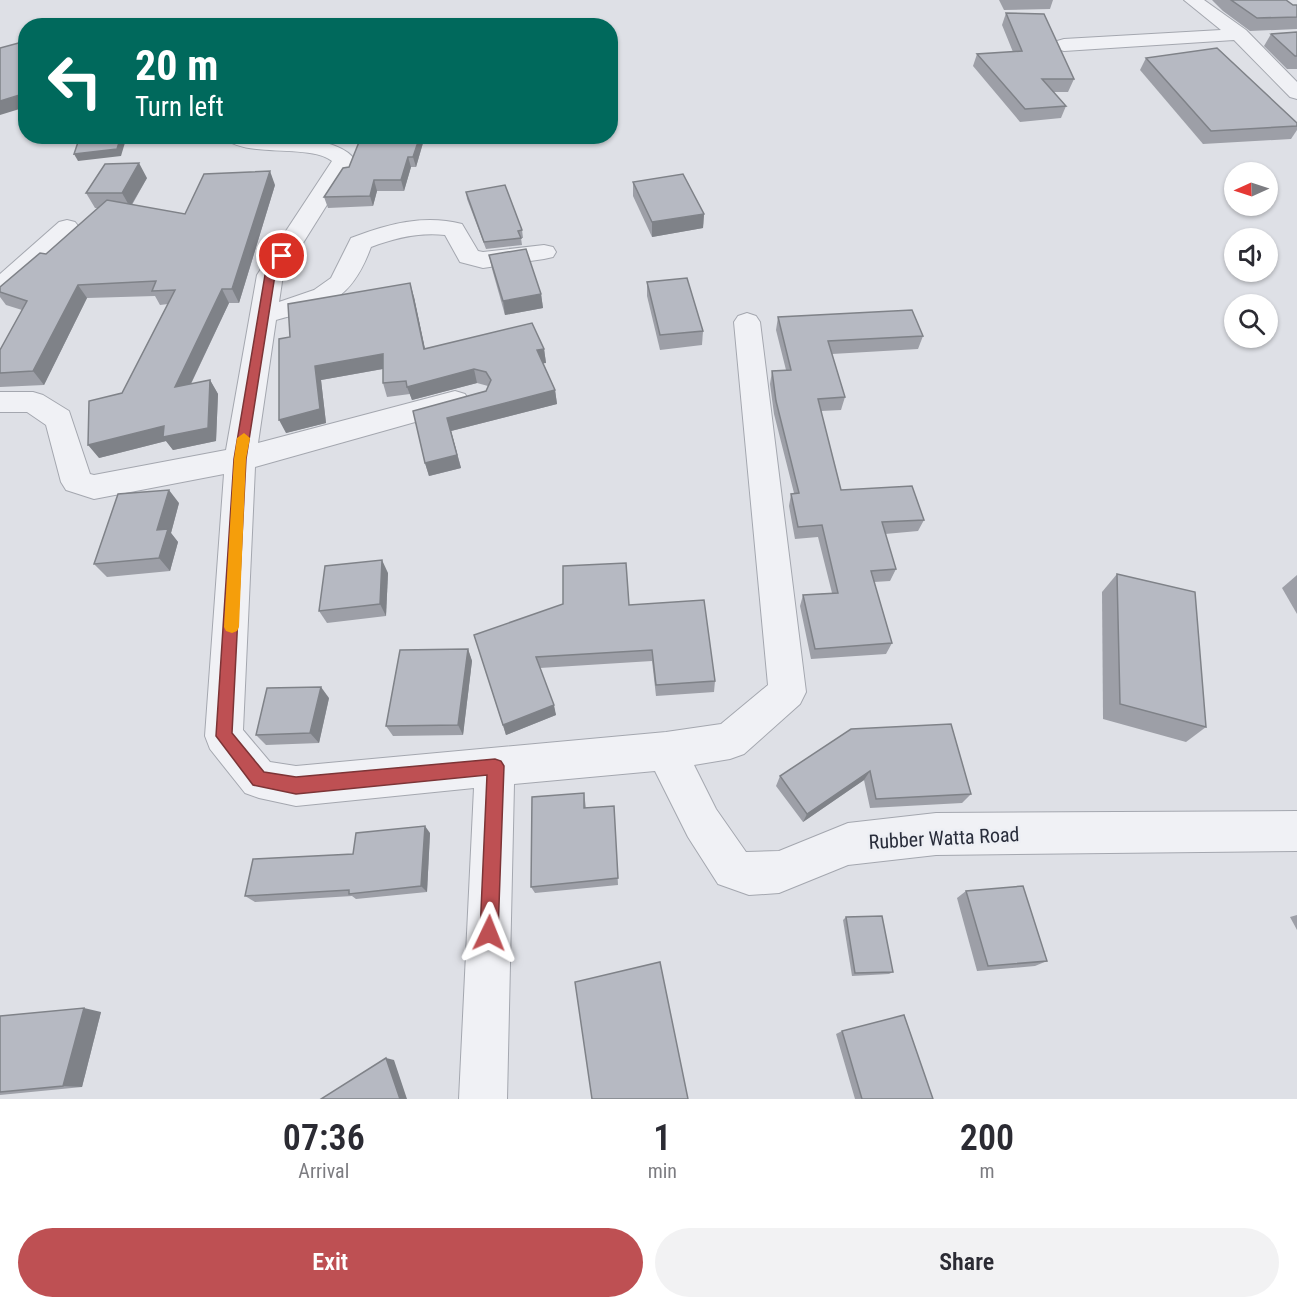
<!DOCTYPE html>
<html lang="en">
<head>
<meta charset="utf-8">
<style>
	body { margin:0; font-family:"Roboto Condensed",sans-serif; background:#f2f2f3; color:#2b2b33; height:100vh; display:flex; flex-direction:column; font-size:22px; white-space:nowrap }
	* { box-sizing:border-box; margin:0 }
	p { font-size:20px; color:#7c7c81 }
	.icon { flex:none; width:33px; height:33px; fill:none; stroke:currentColor; stroke-width:2; stroke-linecap:round; stroke-linejoin:round }
	.map { position:relative; height:1099px; overflow:hidden }
	.details { display:flex; flex-direction:column; background:#fff; flex:1 }
	.details>* { flex:none }
	.top-card { position:absolute; left:18px; top:18px; width:600px; height:126px; border-radius:24px; box-shadow:0 2px 4px #0004; background:#00695c; color:#fff; overflow:hidden }
	.needle { width:39px; rotate:267deg }
	.controls { position:absolute; left:1224px; top:162px; display:grid; gap:12px }
	.controls a { display:grid; place-items:center; width:54px; height:54px; border-radius:50%; background:#fff; box-shadow:0 2px 4px #0004; font-size:30px }
	.pin { position:absolute; display:grid; place-items:center; width:51px; height:51px; color:#fff; margin:-26px; border:3px solid #fff; border-radius:50%; box-shadow:0 2px 6px #0007 }
	.me { position:absolute; width:66px; margin:-33px; rotate:2deg; stroke-linejoin:round; filter:drop-shadow(0 0 4px #0008) }
	.turn { display:flex; align-items:center; gap:21px; height:126px; padding:0 18px; font-size:27px }
	.turn .icon { width:78px; height:78px; stroke-width:2.5 }
	.turn b { display:block; font-size:42px; line-height:51px }
	.eta { display:flex; justify-content:space-evenly; align-items:center; height:102px; text-align:center }
	.eta b { font-size:36px; font-weight:600; line-height:42px }
	.action { display:flex; gap:12px; margin-top:auto; padding:12px 18px }
	.action a { flex:1; height:69px; border-radius:36px; background:#be5053; color:#fff; font-size:24px; font-weight:600; line-height:69px; text-align:center }
	.action a+a { background:#f2f2f3; color:#2b2b33 }
	.map>svg:first-child { display:block }
</style>
</head>
<body>
<div class="map">
<svg width="1297" height="1099" viewBox="0 0 1297 1099">
	<rect width="100%" height="100%" fill="#dee0e6"/>
	<g fill="none" stroke-linecap="round" stroke-linejoin="round">
		<defs>
			<g id="minor">
				<polygon points="1184,0 1204,0 1246,30 1297,82 1297,99 1290,97 1234,40 1064,51 1057,49 1055,45 1057,41 1064,39 1221,30"/>
				<path d="M224,136c31,0 112,-4 131,24l-72,115 -4,27 35,-12 17,-12 20,-40c36,-14 73,-24 111,-14l16,27 5,1 61,-7 9,2 3,5 -3,5 -9,2 -61,9 -23,-6 -15,-27c-26,-3 -50,3 -74,12 -20,54 -43,59 -95,73l-18,123 197,-52 10,3 4,7 -4,7 -210,59 -12,263 27,32 26,4 370,-34 55,-8 47,-39 -34,-363 4,-6 9,-3 9,3 4,6 46,370 -6,12 -56,50 -14,5 -36,6 22,44 30,43 33,-1 69,-28 88,-10 361,-2v40l-361,4 -88,10 -69,28 -30,2 -31,-11 -30,-47 -33,-66 -141,13 -7,315h-48l15,-311 -178,18 -37,-8 -14,-5 -35,-44 -5,-13 19,-262 -130,25 -28,-9 -5,-8 -15,-57 -19,-13h-27v-20h33l10,3 26,16 21,63 4,1 132,-25 31,-175 75,-114c-22,-18 -93,-2 -108,-25z"/>
				<polygon points="67,220 75,222 79,227 75,232 9,294 0,296 0,274 59,222"/>
			</g>
		</defs>
		<use href="#minor" stroke="#a4a7af" stroke-width="2"/>
		<use href="#minor" fill="#f0f1f5" fill-rule="evenodd"/>
	</g>
	<g fill="#9d9fa7">
		<polygon points="999,0 1053,0 1050,9 1004,10"/>
		<polygon points="1212,0 1286,0 1293,5 1297,5 1297,29 1250,31 1223,11"/>
		<polygon points="1006,13 1074,79 1068,92 1053,92 1066,106 1061,118 1020,122 973,66 977,54 1013,52 1002,25"/>
		<polygon points="1297,32 1297,69 1287,69 1264,46 1271,34"/>
		<polygon points="1146,58 1297,123 1297,130 1291,139 1203,144 1140,70"/>
		<polygon points="425,136 416,167 411,167 404,191 377,191 373,206 328,208 324,197 349,167 373,143"/>
		<polygon points="147,178 132,205 185,214 275,185 239,303 229,303 191,384 210,380 218,394 216,441 173,450 166,441 99,458 122,393 168,304 160,305 155,296 87,298 44,385 0,387 0,350 22,310 6,305 0,297 0,287 46,254 99,208 95,208 86,193"/>
		<polygon points="633,182 704,214 703,228 652,237 633,196"/>
		<polygon points="466,192 522,230 523,238 521,238 522,245 486,249 467,199"/>
		<polygon points="489,255 541,294 543,308 505,315 492,269"/>
		<polygon points="647,282 703,331 702,345 660,350 647,296"/>
		<polygon points="414,297 425,349 544,349 546,363 543,363 555,390 557,404 451,431 461,468 429,476 425,463 413,411 486,391 488,386 477,383 412,400 410,394 387,397 383,383 383,369 321,380 326,423 286,433 290,337"/>
		<polygon points="778,317 923,336 918,349 832,354 845,397 841,410 821,411 841,490 924,520 918,531 885,534 896,569 890,581 874,582 892,643 886,654 811,659 800,606 803,595 832,593 818,537 795,539 789,506 791,494 794,493 774,414 770,384 772,371 786,370 776,330"/>
		<polygon points="179,503 171,533 178,542 170,571 107,577 94,564"/>
		<polygon points="388,573 386,616 327,623 319,611"/>
		<polygon points="1117,574 1206,727 1186,742 1103,719 1102,592"/>
		<polygon points="1297,575 1297,614 1282,588"/>
		<polygon points="629,605 715,681 714,692 656,696 652,661 540,668 556,715 506,735 474,635"/>
		<polygon points="468,649 472,661 463,735 393,736 386,726"/>
		<polygon points="329,698 319,743 266,745 256,735"/>
		<polygon points="951,724 971,794 962,803 870,808 864,780 803,822 776,786 780,776"/>
		<polygon points="584,793 586,808 614,806 618,885 535,893 531,887"/>
		<polygon points="430,833 427,892 356,899 352,896 255,902 245,896 353,854"/>
		<polygon points="966,891 1047,961 1035,966 977,971 957,898"/>
		<polygon points="1297,915 1297,930 1290,917"/>
		<polygon points="846,917 893,972 889,974 852,976 843,920"/>
		<polygon points="101,1012 82,1087 0,1095 0,1016"/>
		<polygon points="842,1031 933,1099 855,1099 836,1034"/>
	</g>
	<g fill="#7f8288">
		<polygon points="26,93 26,107 0,115 0,101"/>
		<polygon points="121,136 127,136 121,156 78,161 74,154"/>
		<polygon points="420,136 425,136 416,167 413,157"/>
		<polygon points="408,157 411,167 404,191 401,180"/>
		<polygon points="139,163 147,178 130,207 122,193"/>
		<polygon points="270,171 275,185 239,303 232,289"/>
		<polygon points="374,180 377,191 373,206 370,196"/>
		<polygon points="704,214 703,228 652,237 652,222"/>
		<polygon points="410,283 414,297 428,363 424,349"/>
		<polygon points="78,285 87,298 44,385 33,371"/>
		<polygon points="222,289 229,303 183,400 175,387"/>
		<polygon points="541,294 543,308 505,315 503,301"/>
		<polygon points="544,349 546,363 539,364 537,350"/>
		<polygon points="383,354 388,368 321,380 326,423 286,433 279,420 315,366"/>
		<polygon points="474,369 477,383 412,400 407,387"/>
		<polygon points="210,380 218,394 216,441 173,450 166,441 99,458 88,445"/>
		<polygon points="555,390 557,404 451,431 461,468 429,476 425,463 447,418"/>
		<polygon points="169,490 179,503 171,533 178,542 170,571 159,558 157,530"/>
		<polygon points="382,560 388,573 386,616 380,604"/>
		<polygon points="468,649 472,661 463,735 458,725"/>
		<polygon points="321,687 329,698 319,743 310,733"/>
		<polygon points="554,705 556,715 506,735 503,725"/>
		<polygon points="870,771 864,780 803,822 807,814"/>
		<polygon points="425,826 430,833 427,892 421,886"/>
		<polygon points="84,1008 101,1012 82,1087 63,1086"/>
		<polygon points="386,1058 394,1060 407,1099 400,1099"/>
	</g>
	<g fill="#b6b9c2" stroke="#7f8288" stroke-width="1.5">
		<polygon points="1231,0 1286,0 1293,5 1297,5 1297,17 1257,18"/>
		<polygon points="1006,13 1044,14 1074,79 1042,79 1066,106 1025,109 977,54 1022,51"/>
		<polygon points="1297,32 1297,56 1295,56 1271,34"/>
		<polygon points="26,41 26,93 0,101 0,48"/>
		<polygon points="1217,48 1297,123 1297,126 1211,131 1146,58"/>
		<polygon points="80,136 121,136 117,149 74,154"/>
		<polygon points="373,136 420,136 413,157 408,157 401,180 374,180 370,196 324,197 343,168 349,167 359,142 373,143"/>
		<polygon points="139,163 122,193 86,193 105,164"/>
		<polygon points="270,171 232,289 222,289 175,387 210,380 208,428 163,437 164,426 88,445 89,401 122,393 175,290 152,291 156,281 78,285 33,371 0,373 0,350 27,301 0,292 0,287 40,253 46,254 107,200 185,214 204,174"/>
		<polygon points="683,174 704,214 652,222 633,182"/>
		<polygon points="505,185 522,230 518,231 521,238 484,242 466,192"/>
		<polygon points="526,249 541,294 503,301 489,255"/>
		<polygon points="687,278 703,331 660,335 647,282"/>
		<polygon points="410,283 424,349 532,323 544,349 537,350 555,390 447,418 457,455 425,463 413,411 486,391 491,380 486,372 474,369 407,387 406,381 383,383 383,354 315,366 320,409 279,420 279,339 290,337 288,304"/>
		<polygon points="912,310 923,336 828,341 845,397 818,399 841,490 912,486 924,520 882,522 896,569 871,571 892,643 815,649 803,595 838,593 822,525 798,527 791,494 799,493 776,401 772,371 791,370 778,317"/>
		<polygon points="169,490 157,530 168,529 159,558 94,564 118,494"/>
		<polygon points="382,560 380,604 319,611 325,566"/>
		<polygon points="626,563 629,605 704,600 715,681 656,685 652,650 536,657 554,705 503,725 474,635 563,604 563,566"/>
		<polygon points="1117,574 1195,592 1206,727 1120,704"/>
		<polygon points="468,649 458,725 386,726 400,650"/>
		<polygon points="321,687 310,733 256,735 267,688"/>
		<polygon points="951,724 971,794 876,799 870,771 807,814 780,776 851,729"/>
		<polygon points="584,793 584,808 614,806 618,878 531,887 532,797"/>
		<polygon points="425,826 421,886 349,894 349,890 245,896 253,859 353,854 356,833"/>
		<polygon points="1023,886 1047,961 988,966 966,891"/>
		<polygon points="882,916 893,972 855,973 846,917"/>
		<polygon points="660,962 688,1099 592,1099 575,982"/>
		<polygon points="84,1008 63,1086 0,1092 0,1016"/>
		<polygon points="904,1015 933,1099 862,1099 842,1031"/>
		<polygon points="386,1058 400,1099 321,1099"/>
	</g>
	<polygon fill="#be5053" stroke="#7c3436" stroke-width="1.5" points="282,252 288,256 275,275 246,459 232,733 264,772 296,777 495,759 501,761 504,766 498,933 496,939 489,942 483,939 480,933 487,775 296,794 253,785 216,736 234,459 265,275 279,253"/>
	<polygon fill="#f59e0b" points="244,433 250,438 246,459 239,627 237,631 232,633 226,631 224,627 234,459 237,438"/>
	<g text-anchor="middle" stroke-width="5" stroke-linejoin="round" paint-order="stroke">
		<g font-size="20" fill="#292d3b" stroke="#edeff4">
			<text transform="translate(944 838) rotate(-3)" y="7">Rubber Watta Road</text>
		</g>
	</g>
</svg>
<div class="controls">
<a><svg class="needle" viewBox="-14 -14 28 28"><path d="M0-13l5 13h-10z" fill="#e53935"/><path d="M0 13l5-13h-10z" fill="#7c7c81"/></svg></a>
<a><svg class="icon" aria-label="sound" viewBox="0 0 24 24"><path d="M4 9h4l5-4v14l-5-4H4zM17 9q2 3 0 6"/></svg></a>
<a><svg class="icon" aria-label="search" viewBox="0 0 24 24"><circle cx="10" cy="10" r="6"/><path d="M15 15l6 6"/></svg></a>
</div>
<div class="pin" style="left:282px;top:256px;background:#d93025"><svg class="icon" aria-label="arrive" viewBox="0 0 24 24"><path d="M6 21V4h12l-3 4 3 4H6"/></svg></div>
<svg class="me" style="left:489px;top:933px" viewBox="-20 -20 40 40"><path d="M0-17L14 15 0 8-14 15z" fill="#be5053" stroke="#fff" stroke-width="4"/></svg>
<div class="top-card">
<div class="turn"><svg class="icon" aria-label="left" viewBox="0 0 24 24"><path d="M17 20v-9H6M10 6l-5 5 5 5"/></svg><div><b>20 m</b>Turn left</div></div>
</div>
</div>
<section class="details">
<div class="eta">
<div><b>07:36</b><p>Arrival</p></div>
<div><b>1</b><p>min</p></div>
<div><b>200</b><p>m</p></div>
</div>
<div class="action"><a>Exit</a><a>Share</a></div>
</section>
</body>
</html>
